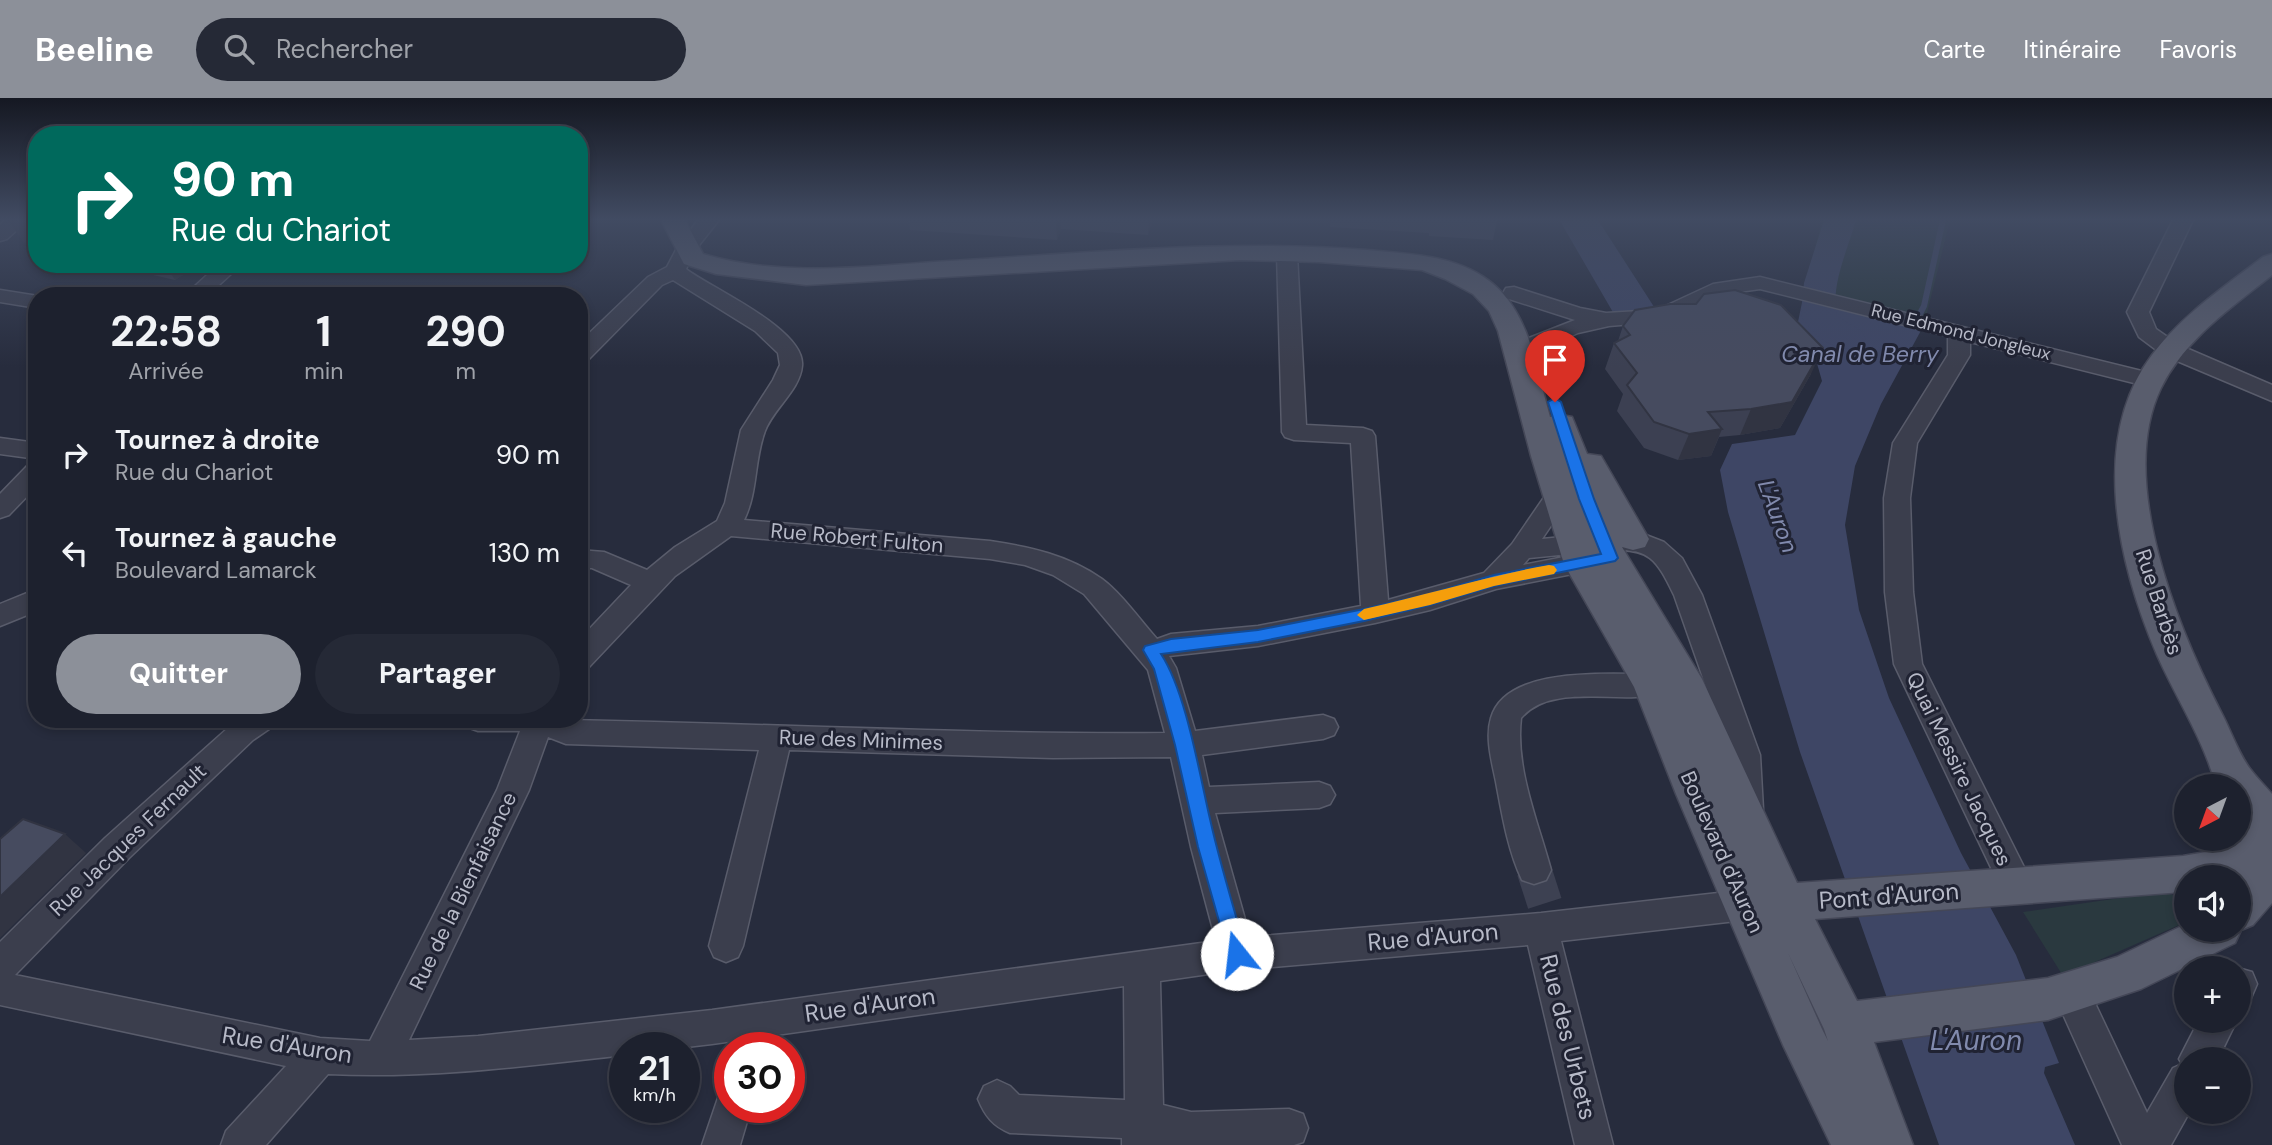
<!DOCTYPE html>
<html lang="fr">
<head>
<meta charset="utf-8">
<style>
	body { margin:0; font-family:"DM Sans",sans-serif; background:#252936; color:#f1f3f6; height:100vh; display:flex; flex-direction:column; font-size:26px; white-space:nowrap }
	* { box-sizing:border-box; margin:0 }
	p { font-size:23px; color:#a0a3aa }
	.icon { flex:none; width:38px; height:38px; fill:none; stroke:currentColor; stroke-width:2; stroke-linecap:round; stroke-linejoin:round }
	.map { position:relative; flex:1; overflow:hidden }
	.panel { position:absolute; left:28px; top:189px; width:560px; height:441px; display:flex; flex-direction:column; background:#1d212e; border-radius:28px; box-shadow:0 4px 10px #0003,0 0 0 2px #3b3e4a }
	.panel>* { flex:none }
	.top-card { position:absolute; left:28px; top:28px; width:560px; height:147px; border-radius:28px; box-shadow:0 4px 10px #0003,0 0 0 2px #3b3e4a; background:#00695c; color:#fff; overflow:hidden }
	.needle { width:46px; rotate:221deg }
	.fabs { position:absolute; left:2174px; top:676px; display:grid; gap:14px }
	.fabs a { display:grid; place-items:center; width:77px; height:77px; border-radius:50%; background:#1d212e; box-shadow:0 4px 10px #0003,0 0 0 2px #3b3e4a; font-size:35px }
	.speed { position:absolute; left:609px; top:934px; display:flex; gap:14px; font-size:35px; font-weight:700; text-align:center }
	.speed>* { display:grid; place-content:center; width:91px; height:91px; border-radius:50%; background:#1d212e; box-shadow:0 4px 10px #0003,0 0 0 2px #3b3e4a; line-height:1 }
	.speed small { font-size:18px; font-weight:400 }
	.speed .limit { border:10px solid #d22; background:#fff; color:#111 }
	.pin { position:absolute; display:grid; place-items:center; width:60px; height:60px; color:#fff; margin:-72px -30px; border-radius:50% 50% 50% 0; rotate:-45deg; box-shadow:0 0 7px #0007 }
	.pin .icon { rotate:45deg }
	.me { position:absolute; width:77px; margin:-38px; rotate:344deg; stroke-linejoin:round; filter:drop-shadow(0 0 5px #0008) }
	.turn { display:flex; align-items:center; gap:24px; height:147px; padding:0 28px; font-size:32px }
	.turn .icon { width:91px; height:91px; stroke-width:2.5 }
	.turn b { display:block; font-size:49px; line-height:60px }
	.eta { display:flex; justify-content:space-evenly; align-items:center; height:119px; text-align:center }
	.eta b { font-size:42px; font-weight:700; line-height:49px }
	.action { display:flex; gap:14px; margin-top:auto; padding:14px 28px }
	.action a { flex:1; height:80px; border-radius:42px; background:#8c9099; color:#fff; font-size:28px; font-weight:700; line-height:80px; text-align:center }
	.action a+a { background:#252936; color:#f1f3f6 }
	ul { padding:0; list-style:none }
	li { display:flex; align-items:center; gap:21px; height:98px; padding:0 28px }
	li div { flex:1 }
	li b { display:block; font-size:26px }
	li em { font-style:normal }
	header { display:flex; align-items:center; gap:42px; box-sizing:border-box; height:98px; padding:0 35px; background:#8c9099; color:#fff }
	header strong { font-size:33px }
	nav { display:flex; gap:38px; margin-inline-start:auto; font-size:24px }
	.search { width:490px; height:63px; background:#252936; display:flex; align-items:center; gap:18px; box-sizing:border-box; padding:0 24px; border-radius:38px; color:#a0a3aa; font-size:26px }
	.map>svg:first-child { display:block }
</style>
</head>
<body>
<header>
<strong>Beeline</strong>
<div class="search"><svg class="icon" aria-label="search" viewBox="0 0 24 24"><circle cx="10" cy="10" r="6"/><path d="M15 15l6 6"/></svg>Rechercher</div>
<nav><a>Carte</a><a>Itinéraire</a><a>Favoris</a></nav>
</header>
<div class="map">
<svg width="2272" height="1047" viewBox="0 0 2272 1047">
	<rect width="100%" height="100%" fill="#272c3d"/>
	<g fill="#2a393f">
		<polygon points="1822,122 1950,122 1924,227 1804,195"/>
		<polygon points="2161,794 2186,800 2186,824 2063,878 2023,814"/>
	</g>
	<g fill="#3e4665">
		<polygon points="1598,122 1658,215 1635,212 1614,216 1560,123"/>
		<polygon points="1804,195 1924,227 1881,306 1855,368 1845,427 1859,512 1889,600 1961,755 2016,857 2059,965 2045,969 2044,975 2075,1047 1939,1047 1800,654 1728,414 1720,372 1732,346 1795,337 1822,283 1816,262 1794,243"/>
	</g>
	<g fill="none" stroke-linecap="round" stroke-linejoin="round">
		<polyline stroke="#3e4665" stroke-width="6" points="1914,227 1924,208 1943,122"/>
		<path fill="#3e4665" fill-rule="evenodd" d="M1824,122h32c-8,29 -26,66 -19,96l24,15 5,8 -5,8c-26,6 -46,-9 -60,-31l3,-33z"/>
		<polyline stroke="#3d4152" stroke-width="35" stroke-dasharray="35 18" stroke-linecap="butt" points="1534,772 1545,806"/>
		<defs>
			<g id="minor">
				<polygon points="5,122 28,122 7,141 0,143 0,127"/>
				<path d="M698,122h21l-23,29 -10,20c26,20 120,60 116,97 -2,24 -29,43 -37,65 -11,29 -7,61 -21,89l246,21c40,6 78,14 112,38 20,15 38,41 55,60l14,-5 87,-8 103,-20 -10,-163 -57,-3 -9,-3 -3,-5 -5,-178 3,-4h14l3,4 9,171 57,3 9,3 3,5 13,164 96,-27 28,-29 37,-54 9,-2 9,2 4,6 -29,43 91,-9 31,12 18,16 20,37 58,160 3,54 -5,9 -11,4 -11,-4 -5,-9 -1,-54 -56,-160c-17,-35 -25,-49 -67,-44l6,1 4,7 -4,7 -117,23 -66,21 -55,13 -117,23 -89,10 7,12 19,63 128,-16 11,4 4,8 -4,8 -11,4 -121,16 7,32 110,-5 11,4 5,9 -5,9 -11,4 -104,5 35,124 291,-24 204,-23 12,4 5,11 -5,11 -12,4 -184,21 52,204h-38l-47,-200 -291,25 -77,11 3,124 28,7 98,-3 14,5 5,14 -5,14 -9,3h-172v-7l-112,-5c-17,-7 -25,-17 -32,-34l6,-13 13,-6 13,6 9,9 106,5 -1,-114 -412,58 -34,4h-53v7c-99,11 -197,24 -297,19l-62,71h-45l5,-14 60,-65 -286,-61v-63l105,-104 133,-119h38l-4,8 -19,13 -124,118 -114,117 305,63 50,3 127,-251 23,-59h-42l-11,-4 -4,-8c234,0 468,16 702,14l-17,-63 -64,-76 -31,-19 -28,-10 -35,-6 -259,-23 -56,40 -86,91 -10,3v-30l52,-55 -39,-17h-13v-18l25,2 43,18 28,-23 42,-26 8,-18 16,-73 32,-50 7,-15 -2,-12 -23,-22 -82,-51 -11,5 -75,76 -8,2v-20l69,-66 19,-10 10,-19zM1590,454l-67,13 6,-7zM548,639l18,7 193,6 -50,196 5,11 12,5 12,-5 5,-11 46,-196 264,8 118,-1 20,90 25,94 -504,69 -234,26 -69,4 120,-250z"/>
				<polygon points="2173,122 2193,122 2149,214 2156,231 2179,247 2272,287 2272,303 2163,257 2139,239 2127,214"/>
				<polygon points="219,166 242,166 207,198 184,198"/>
				<polygon points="1760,179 2158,277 2162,282 2158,287 2150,289 1970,244 1970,257 1917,345 1910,400 1913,494 1922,566 2033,787 2028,797 2016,802 2004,797 1894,566 1885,494 1884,400 1893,345 1948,257 1948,238 1760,191 1725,196 1688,216 1667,223 1609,228 1578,235 1545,250 1529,250 1526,245 1529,240 1575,222 1506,200 1503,195 1506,190 1514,189 1580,210 1606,215 1657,212 1713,186"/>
				<polygon points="0,192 38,198 37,210 0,204"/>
				<polygon points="0,340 37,345 37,361 0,356"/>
				<polygon points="37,365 37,388 9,417 0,420 0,396 28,367"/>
				<polygon points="37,491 37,513 0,528 0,506"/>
				<path d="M1652,576l10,3 5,8 -5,8c-41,13 -109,-12 -141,25 -6,50 17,104 30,152l-5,10 -12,4 -12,-4c-14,-29 -20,-66 -26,-98 -4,-20 -11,-44 -5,-64 15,-53 118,-43 161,-44z"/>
				<polygon points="2238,870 2252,874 2257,886 2251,900 2238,904"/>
				<polygon points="2071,877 2084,882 2147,1015 2173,970 2182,966 2179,961 2199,922 2237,922 2218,961 2186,961 2186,1013 2190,1013 2171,1047 2122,1047 2053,894 2058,882"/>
				<polygon points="730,992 730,1010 751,1010 740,1047 702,1047 719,997"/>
			</g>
			<path id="major" d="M661,122h24l18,34c79,24 166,12 247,7 139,-8 278,-22 417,-11 42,4 92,5 126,34 38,32 44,88 57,133l11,-2 11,2 15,37 14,2 48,83 -4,8 -12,3 -11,-3 80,132 95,204 386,-27 40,-7v-11h15v-52h-22c-12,-46 -40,-88 -59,-131 -38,-89 -69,-215 -5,-300 30,-40 72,-68 111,-98l9,-3v21c-41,33 -87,64 -111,113 -45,93 18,242 61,326 9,17 17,41 29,56 6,8 14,16 21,24v109l-19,22 -12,5 -6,13 -94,46 -93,31 -174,22 39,103h-82l-48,-100 -107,-251 -42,-107 -70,-123 -33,-108 -33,-125 -9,-20 -16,-17 -28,-15 -23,-9 -103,-8 -79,-2 -434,25 -90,-11 -32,-10zM2186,779h52v52h-52v-5l-69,33 -69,21 -191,23 -42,-82 368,-27 3,-1zM1788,855l36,76 4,12 -6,-12z"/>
		</defs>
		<use href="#minor" stroke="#595c6b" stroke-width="3"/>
		<use href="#major" stroke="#444757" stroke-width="3"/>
		<use href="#minor" fill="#3b3e4d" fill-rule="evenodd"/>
		<use href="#major" fill="#595d6d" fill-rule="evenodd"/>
	</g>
	<g fill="#3c4052">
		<polygon points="909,122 1152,122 1148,137 1061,131 1057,142 910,132"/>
		<polygon points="1330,122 1497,122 1493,142 1429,138 1429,135 1330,129"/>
		<polygon points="105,166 200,166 175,182"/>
		<polygon points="1623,228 1811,276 1780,330 1740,337 1719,339 1711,358 1678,362 1644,350 1617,313 1623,296 1605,271 1614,245 1618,243"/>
	</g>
	<g fill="#313442">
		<polygon points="8,122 37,122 37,138 24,145"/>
		<polygon points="1056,122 1060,122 1061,131 1057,142"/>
		<polygon points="1149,122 1152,122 1148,137"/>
		<polygon points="165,166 200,166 175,182"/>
		<polygon points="1823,250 1811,276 1780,330 1740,337 1751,311"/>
		<polygon points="1722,331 1711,358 1678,362 1689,336"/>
		<polygon points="65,736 86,755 0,840 0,799"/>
	</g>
	<g fill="#464b5f" stroke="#313442" stroke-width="2">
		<polygon points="1735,192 1781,207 1823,250 1792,304 1751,311 1708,314 1722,331 1689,336 1654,324 1627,287 1637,275 1614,245 1630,237 1623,228 1635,212 1670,206 1696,206 1704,196"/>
		<polygon points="23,721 65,736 0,799 0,741"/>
	</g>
	<linearGradient id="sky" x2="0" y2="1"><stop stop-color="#151822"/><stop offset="0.45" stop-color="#414b62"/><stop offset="1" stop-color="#414b62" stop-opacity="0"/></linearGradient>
	<rect width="2272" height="269" fill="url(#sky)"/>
	<path fill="#1a73e8" stroke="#114b97" stroke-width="2" d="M1555,300l6,4 33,97 24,59 -3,3 -121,25 -64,19 -66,16 -106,21 -97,12c25,38 38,118 49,165 10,45 24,90 37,135l-3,6 -7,3 -7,-3 -32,-113 -23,-102 -21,-76 -11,-19 2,-4 26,-7 87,-9 106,-21 65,-15 65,-19 107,-21 -22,-55 -31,-97z"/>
	<path fill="#f59e0b" d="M1549,467l5,1 3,4 -3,4 -60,12 -64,19 -66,15 -7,-5 7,-6c62,-14 123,-33 185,-44z"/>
	<g text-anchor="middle" stroke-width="6" stroke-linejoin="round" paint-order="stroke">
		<g font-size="18" fill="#b7bac8" stroke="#202333">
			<text transform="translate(1961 234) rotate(14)" y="6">Rue Edmond Jongleux</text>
		</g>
		<g font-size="21" fill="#b7bac8" stroke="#202333">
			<text transform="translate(857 440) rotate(5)" y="7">Rue Robert Fulton</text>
			<text transform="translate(2159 504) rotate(72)" y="7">Rue Barbès</text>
			<text transform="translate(861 642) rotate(2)" y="7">Rue des Minimes</text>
			<text transform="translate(1959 671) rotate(64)" y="7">Quai Messire Jacques</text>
			<text transform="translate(128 742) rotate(-44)" y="7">Rue Jacques Fernault</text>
			<text transform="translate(1722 754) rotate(66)" y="7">Boulevard d'Auron</text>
			<text transform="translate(463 793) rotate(-64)" y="7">Rue de la Bienfaisance</text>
		</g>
		<g font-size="23" font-style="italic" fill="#818aad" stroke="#202333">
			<text x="1860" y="264">Canal de Berry</text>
			<text transform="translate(1778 418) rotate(70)" y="8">L'Auron</text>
		</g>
		<g font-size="24" fill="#b7bac8" stroke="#202333">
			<text transform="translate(1889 798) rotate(-4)" y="8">Pont d'Auron</text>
			<text transform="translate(1433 839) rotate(-5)" y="8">Rue d'Auron</text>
			<text transform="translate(870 907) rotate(-8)" y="8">Rue d'Auron</text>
			<text transform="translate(1568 939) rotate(76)" y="8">Rue des Urbets</text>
			<text transform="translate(287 947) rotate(9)" y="8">Rue d'Auron</text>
		</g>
		<g font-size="28" font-style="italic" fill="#818aad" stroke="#202333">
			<text x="1976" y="952">L'Auron</text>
		</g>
	</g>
</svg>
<div class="fabs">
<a><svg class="needle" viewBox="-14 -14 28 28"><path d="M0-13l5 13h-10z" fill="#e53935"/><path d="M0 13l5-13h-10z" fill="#a0a3aa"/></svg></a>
<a><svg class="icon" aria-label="sound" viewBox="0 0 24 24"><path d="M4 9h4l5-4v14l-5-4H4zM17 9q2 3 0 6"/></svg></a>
<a>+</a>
<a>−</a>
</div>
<div class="speed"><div>21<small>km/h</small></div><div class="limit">30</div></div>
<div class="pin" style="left:1555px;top:304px;background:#d93025"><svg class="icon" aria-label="arrive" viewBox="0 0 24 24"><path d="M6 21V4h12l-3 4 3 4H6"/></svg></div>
<svg class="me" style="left:1237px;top:856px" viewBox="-20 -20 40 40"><circle r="19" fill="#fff"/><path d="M0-13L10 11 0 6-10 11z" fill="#1a73e8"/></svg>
<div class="top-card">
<div class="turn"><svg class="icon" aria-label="right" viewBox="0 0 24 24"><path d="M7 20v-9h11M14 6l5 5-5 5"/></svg><div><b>90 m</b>Rue du Chariot</div></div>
</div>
<section class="panel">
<div class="eta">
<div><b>22:58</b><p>Arrivée</p></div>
<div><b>1</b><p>min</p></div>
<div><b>290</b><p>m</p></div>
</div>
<ul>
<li><svg class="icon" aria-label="right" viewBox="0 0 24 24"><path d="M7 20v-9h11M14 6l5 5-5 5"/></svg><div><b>Tournez à droite</b><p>Rue du Chariot</p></div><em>90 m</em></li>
<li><svg class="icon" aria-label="left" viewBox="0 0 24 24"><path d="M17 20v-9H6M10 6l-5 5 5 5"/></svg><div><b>Tournez à gauche</b><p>Boulevard Lamarck</p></div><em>130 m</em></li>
</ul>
<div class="action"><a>Quitter</a><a>Partager</a></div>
</section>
</div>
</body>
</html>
